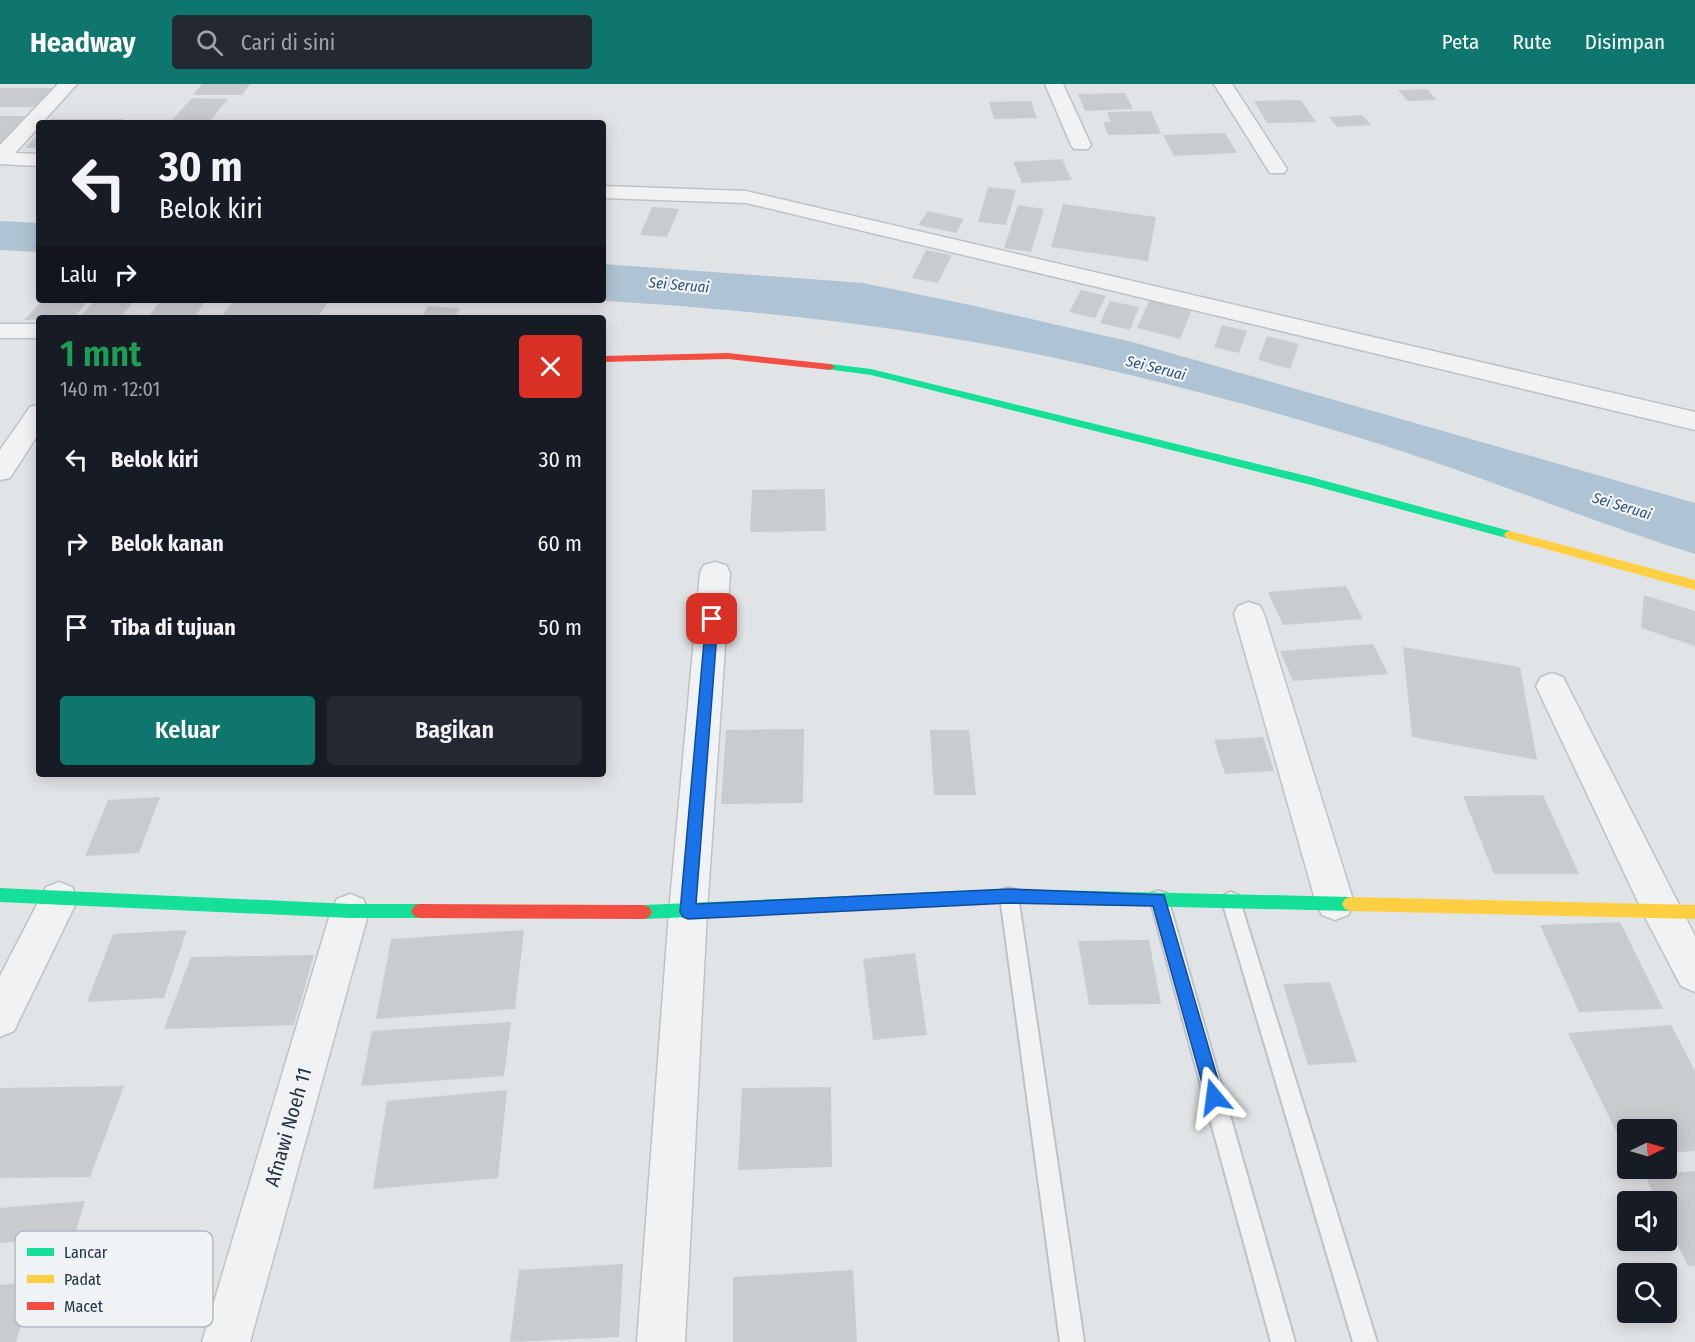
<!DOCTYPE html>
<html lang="id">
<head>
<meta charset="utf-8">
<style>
	body { margin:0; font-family:"Fira Sans Condensed",sans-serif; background:#242831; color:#f1f3f6; height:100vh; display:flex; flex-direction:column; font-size:22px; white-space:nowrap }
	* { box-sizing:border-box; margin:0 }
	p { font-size:20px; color:#9ea1a6 }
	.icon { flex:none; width:33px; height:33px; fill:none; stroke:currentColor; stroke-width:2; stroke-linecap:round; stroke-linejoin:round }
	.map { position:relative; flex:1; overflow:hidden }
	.details { position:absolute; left:36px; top:231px; width:570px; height:462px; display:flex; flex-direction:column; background:#171b24; border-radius:6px; box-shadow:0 3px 15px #0003 }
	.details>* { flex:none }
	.banner { position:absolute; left:36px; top:36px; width:570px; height:183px; border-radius:6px; box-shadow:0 3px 15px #0003; background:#171b24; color:#f1f3f6; overflow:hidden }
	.needle { width:39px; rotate:85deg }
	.buttons { position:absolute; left:1617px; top:1035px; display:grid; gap:12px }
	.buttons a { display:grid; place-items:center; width:60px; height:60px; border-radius:6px; background:#171b24; box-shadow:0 3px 15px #0003; font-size:30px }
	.pin { position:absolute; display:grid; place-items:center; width:51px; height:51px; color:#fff; margin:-26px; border-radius:12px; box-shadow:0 3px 9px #0006 }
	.me { position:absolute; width:66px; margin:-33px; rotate:344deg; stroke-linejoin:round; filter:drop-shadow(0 0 4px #0008) }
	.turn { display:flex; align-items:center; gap:21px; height:126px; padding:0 24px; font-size:27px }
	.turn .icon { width:78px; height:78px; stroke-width:2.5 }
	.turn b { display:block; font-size:42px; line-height:51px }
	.then { display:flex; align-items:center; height:57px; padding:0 24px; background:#0003; gap:12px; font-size:22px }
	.round { display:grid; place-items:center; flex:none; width:63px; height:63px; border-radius:6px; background:#242831 }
	.overview { display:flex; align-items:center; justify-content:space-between; height:102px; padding:0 24px }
	h1 { font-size:36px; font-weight:600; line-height:45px; color:#1e9e55 }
	.primary-button { display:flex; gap:12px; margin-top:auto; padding:12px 24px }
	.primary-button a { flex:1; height:69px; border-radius:6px; background:#0f766e; color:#fff; font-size:24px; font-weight:600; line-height:69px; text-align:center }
	.primary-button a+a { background:#242831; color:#f1f3f6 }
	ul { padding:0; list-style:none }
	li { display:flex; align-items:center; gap:18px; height:84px; padding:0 24px }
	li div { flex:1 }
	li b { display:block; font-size:22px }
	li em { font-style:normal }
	header { display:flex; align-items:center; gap:36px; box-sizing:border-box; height:84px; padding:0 30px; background:#0f766e; color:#fff }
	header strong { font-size:28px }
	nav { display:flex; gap:33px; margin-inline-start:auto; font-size:21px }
	.search { width:420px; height:54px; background:#242831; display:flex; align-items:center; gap:15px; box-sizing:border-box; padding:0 21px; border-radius:6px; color:#9ea1a6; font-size:22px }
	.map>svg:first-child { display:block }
</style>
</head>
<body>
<header>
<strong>Headway</strong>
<div class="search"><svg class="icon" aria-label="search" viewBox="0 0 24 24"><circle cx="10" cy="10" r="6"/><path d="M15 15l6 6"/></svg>Cari di sini</div>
<nav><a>Peta</a><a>Rute</a><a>Disimpan</a></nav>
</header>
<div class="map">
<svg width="1695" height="1258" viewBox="0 0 1695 1258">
	<rect width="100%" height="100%" fill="#e1e4e7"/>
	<g fill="#aec3d3">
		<polygon points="0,137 39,139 39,168 0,166"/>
		<path d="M603,180l260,19 107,22 162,37 563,161v51c-113,-35 -222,-82 -335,-116 -138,-42 -280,-79 -422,-102 -115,-19 -231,-29 -347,-36h12z"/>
	</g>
	<g fill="#c9cccf">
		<polygon points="202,0 250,0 242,11 193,11"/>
		<polygon points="0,4 54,4 35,23 0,23"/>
		<polygon points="1427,5 1437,16 1408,17 1398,6"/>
		<polygon points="1125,9 1133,25 1085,27 1078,10"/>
		<polygon points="192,14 228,15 209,38 171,37"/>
		<polygon points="1301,16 1316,38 1267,39 1254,17"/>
		<polygon points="1031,17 1037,34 994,35 989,18"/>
		<polygon points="1151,27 1161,50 1108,51 1103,38 1111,38 1107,28"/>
		<polygon points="1362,31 1371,41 1337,43 1329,33"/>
		<polygon points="0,32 33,32 5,61 0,61"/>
		<polygon points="52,35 124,35 120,39 48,39"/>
		<polygon points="39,49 39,64 25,64"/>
		<polygon points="1225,49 1237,69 1174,72 1163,51"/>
		<polygon points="1062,75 1072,96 1022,99 1013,78"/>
		<polygon points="988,103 1016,106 1006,141 978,138"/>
		<polygon points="1063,120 1156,133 1148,177 1051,163"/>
		<polygon points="1018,121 1044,125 1031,168 1004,164"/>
		<polygon points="652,123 679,125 667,153 640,151"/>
		<polygon points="928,127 964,135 956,149 918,141"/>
		<polygon points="926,166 952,171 938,199 912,194"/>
		<polygon points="1081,206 1106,212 1095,234 1069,228"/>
		<polygon points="1150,215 1192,225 1180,255 1137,244"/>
		<polygon points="43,216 89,216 73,234 24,236"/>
		<polygon points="95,216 135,216 120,234 79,234"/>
		<polygon points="161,216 206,216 194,234 148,234"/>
		<polygon points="235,216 299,216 328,218 317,234 220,234"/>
		<polygon points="1110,217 1139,223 1130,246 1100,239"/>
		<polygon points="428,222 460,224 454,234 421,234"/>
		<polygon points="1222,241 1247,247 1239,269 1214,263"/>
		<polygon points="1267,252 1299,260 1290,285 1258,276"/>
		<polygon points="825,405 826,447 750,448 752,406"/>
		<polygon points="1346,502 1363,535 1283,541 1268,508"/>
		<polygon points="1644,511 1695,527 1695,562 1641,544"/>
		<polygon points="1373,560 1388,590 1293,597 1280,567"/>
		<polygon points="1403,563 1520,583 1537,676 1412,653"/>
		<polygon points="804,645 803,719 721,720 726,646"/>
		<polygon points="930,646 969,646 976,711 934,711"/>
		<polygon points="1263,653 1274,687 1225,690 1214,656"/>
		<polygon points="1543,711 1579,790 1494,790 1463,712"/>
		<polygon points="160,713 139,769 85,772 108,716"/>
		<polygon points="1620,838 1663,925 1579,928 1540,841"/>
		<polygon points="187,846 164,914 87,918 113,850"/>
		<polygon points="524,846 515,925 376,935 391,855"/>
		<polygon points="1149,856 1161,920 1089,921 1078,857"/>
		<polygon points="915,869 927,951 873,956 863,875"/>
		<polygon points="314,871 294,941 164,945 191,873"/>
		<polygon points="1330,898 1357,978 1308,981 1283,900"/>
		<polygon points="511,938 504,992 361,1002 372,947"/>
		<polygon points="1671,941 1695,987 1695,1067 1666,1069 1666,1046 1628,1046 1628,1072 1568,949"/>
		<polygon points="124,1002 90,1093 0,1094 0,1004"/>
		<polygon points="831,1003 832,1083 738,1086 742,1004"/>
		<polygon points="507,1006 498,1094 373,1105 387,1017"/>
		<polygon points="1695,1087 1695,1182 1688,1182 1666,1137 1666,1118 1657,1118 1645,1091"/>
		<polygon points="85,1117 74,1153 0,1159 0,1124"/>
		<polygon points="623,1180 619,1253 510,1258 519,1186"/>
		<polygon points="853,1186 857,1258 733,1258 733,1193"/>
		<polygon points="34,1197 16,1258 0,1258 0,1201"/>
	</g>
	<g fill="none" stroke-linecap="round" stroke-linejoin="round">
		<defs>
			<g id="lane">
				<polygon points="1009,804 1016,806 1018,812 1084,1258 1060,1258 1000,812 1002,806"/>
				<polygon points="1159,807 1166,809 1168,815 1295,1258 1271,1258 1150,815 1152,809"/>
				<polygon points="1231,808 1238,811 1240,817 1377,1258 1353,1258 1222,817 1224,811"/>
			</g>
			<g id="street">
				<polygon points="58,0 77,0 42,39 39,39 39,43 15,69 39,70 39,82 0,80 0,61"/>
				<polygon points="1045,0 1063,0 1091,61 1088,65 1074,65 1071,61"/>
				<polygon points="1214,0 1232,0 1287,85 1284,89 1270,89"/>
				<polygon points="603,102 746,107 1695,328 1695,346 746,119 603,114"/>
				<rect x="0" y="240" width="39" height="14"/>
				<polygon points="39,321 39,349 10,394 0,396 0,366 30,323"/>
				<polygon points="715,478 726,481 730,489 707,828 685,1258 637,1258 669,828 700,489 704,481"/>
				<polygon points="1249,518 1260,522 1264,530 1354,819 1348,831 1335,836 1322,831 1316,819 1234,530 1238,522"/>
				<polygon points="1552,589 1563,593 1695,852 1695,908 1681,902 1648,839 1536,602 1541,593"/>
				<polygon points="59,798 72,803 78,815 14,947 0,953 0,892 46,803"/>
				<polygon points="350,810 363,815 369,827 250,1258 202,1258 331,827 337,815"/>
			</g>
		</defs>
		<use href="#lane" stroke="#bfc2c5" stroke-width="4"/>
		<use href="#street" stroke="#bfc2c5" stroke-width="3"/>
		<use href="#lane" fill="#f1f2f3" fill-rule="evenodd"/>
		<use href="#street" fill="#f1f2f3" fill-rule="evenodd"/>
		<g fill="#16e098" fill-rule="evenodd">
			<polygon points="830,280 871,285 1311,393 1510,447 1516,451 1510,455 1311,401 871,291 826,285 826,281"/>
			<polygon points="0,804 350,820 419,820 424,822 427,827 424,832 419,834 350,834 0,818"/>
			<polygon points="1009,805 1350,813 1355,815 1358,820 1355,825 1350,827 1009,819 644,835 639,833 636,828 639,823 644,821"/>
		</g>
		<g fill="#ffcf43" fill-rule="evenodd">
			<polygon points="1510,447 1695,496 1695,506 1506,454 1504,451 1506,448"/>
			<polygon points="1350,813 1695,821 1695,835 1350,827 1345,825 1342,820 1345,815"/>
		</g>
		<g fill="#f24e42" fill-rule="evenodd">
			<polygon points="728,269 830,280 835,283 830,286 728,275 603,278 603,272"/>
			<polygon points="419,820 644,821 649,823 652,828 649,833 644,835 419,834 414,832 411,827 414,822"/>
		</g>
	</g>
	<polygon fill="#1a73e8" stroke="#114b97" stroke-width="1.5" points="712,530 718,535 696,820 1009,805 1164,811 1223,1013 1220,1019 1214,1022 1208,1019 1206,1013 1153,822 1009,819 688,835 683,833 680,828 706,535"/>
	<g text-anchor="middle" stroke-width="4.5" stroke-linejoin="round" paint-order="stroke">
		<g font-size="15" font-style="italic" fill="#2f5577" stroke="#eff3f6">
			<text transform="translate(679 201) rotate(5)" y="5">Sei Seruai</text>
			<text transform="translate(1156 284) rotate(14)" y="5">Sei Seruai</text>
			<text transform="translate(1622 422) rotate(17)" y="5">Sei Seruai</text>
		</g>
		<g font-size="20" fill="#273341" stroke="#eff3f6">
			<text transform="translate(288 1043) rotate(-74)" y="7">Afnawi Noeh 11</text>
		</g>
	</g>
	<rect x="15" y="1147" width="198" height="96" rx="9" fill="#eff3f6" stroke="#b3b9c0" stroke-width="1.5"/>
	<rect x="27" y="1164" width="27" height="8" fill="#16e098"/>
	<rect x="27" y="1191" width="27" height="8" fill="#ffcf43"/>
	<rect x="27" y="1218" width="27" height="8" fill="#f24e42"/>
	<g font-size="16" fill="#273341">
		<text x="64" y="1174">Lancar</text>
		<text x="64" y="1201">Padat</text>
		<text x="64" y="1228">Macet</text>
	</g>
</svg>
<div class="buttons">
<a><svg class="needle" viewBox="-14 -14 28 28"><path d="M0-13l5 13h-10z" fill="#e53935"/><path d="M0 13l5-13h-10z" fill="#9ea1a6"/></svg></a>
<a><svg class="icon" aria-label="sound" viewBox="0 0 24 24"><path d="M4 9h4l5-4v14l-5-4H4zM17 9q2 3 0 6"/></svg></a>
<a><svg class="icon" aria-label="search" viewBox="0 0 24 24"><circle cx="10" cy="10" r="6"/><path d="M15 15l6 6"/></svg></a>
</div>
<div class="pin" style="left:712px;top:535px;background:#d93025"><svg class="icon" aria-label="arrive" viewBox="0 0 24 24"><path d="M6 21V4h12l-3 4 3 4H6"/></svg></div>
<svg class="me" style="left:1214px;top:1013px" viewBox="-20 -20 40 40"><path d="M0-17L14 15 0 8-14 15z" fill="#1a73e8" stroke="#fff" stroke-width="4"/></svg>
<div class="banner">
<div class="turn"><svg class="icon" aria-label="left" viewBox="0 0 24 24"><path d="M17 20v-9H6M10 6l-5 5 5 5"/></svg><div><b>30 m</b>Belok kiri</div></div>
<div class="then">Lalu<svg class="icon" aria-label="right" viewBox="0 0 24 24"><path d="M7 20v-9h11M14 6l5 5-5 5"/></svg></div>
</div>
<section class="details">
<div class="overview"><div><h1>1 mnt</h1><p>140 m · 12:01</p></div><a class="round" style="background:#d93025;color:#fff"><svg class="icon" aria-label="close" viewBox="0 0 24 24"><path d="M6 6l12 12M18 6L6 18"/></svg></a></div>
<ul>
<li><svg class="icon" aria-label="left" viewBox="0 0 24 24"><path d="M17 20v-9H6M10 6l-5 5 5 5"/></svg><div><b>Belok kiri</b></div><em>30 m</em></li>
<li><svg class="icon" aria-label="right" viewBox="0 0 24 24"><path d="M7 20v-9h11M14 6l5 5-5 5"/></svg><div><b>Belok kanan</b></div><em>60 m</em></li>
<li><svg class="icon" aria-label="arrive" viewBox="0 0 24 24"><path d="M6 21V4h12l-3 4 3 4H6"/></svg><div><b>Tiba di tujuan</b></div><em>50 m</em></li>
</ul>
<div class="primary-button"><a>Keluar</a><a>Bagikan</a></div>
</section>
</div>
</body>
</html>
